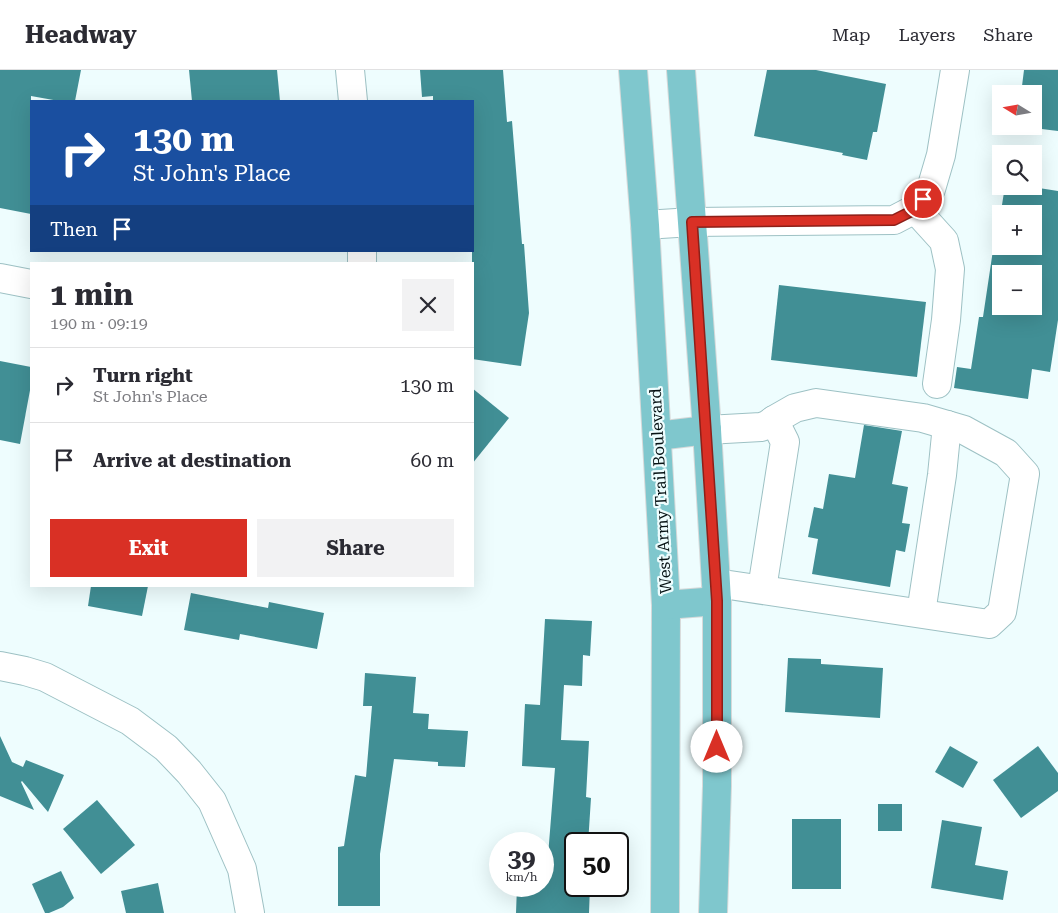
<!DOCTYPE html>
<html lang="en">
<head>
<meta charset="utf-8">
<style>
	body { margin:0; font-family:"Roboto Serif",serif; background:#f2f2f3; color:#2b2b33; height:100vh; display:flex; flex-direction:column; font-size:19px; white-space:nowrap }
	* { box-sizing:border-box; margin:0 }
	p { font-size:16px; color:#7c7c81 }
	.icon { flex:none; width:28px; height:28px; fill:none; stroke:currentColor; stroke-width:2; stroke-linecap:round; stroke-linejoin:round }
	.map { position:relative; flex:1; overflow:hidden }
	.panel { position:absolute; left:30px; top:192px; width:444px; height:325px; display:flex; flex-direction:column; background:#fff; border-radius:0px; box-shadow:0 5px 20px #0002 }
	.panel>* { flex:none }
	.hud { position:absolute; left:30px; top:30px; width:444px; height:152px; border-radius:0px; box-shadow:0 5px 20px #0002; background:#1a4fa0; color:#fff; overflow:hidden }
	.needle { width:32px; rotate:281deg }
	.tools { position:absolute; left:992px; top:15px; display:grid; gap:10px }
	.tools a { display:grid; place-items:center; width:50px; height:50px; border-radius:0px; background:#fff; box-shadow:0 5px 20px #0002; font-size:25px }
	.speed { position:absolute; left:489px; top:762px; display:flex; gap:10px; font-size:25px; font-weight:700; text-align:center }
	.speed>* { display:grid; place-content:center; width:65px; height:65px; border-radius:50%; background:#fff; box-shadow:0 5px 20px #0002; line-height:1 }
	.speed small { font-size:12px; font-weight:400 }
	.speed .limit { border:2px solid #111; border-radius:8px; background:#fff; color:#111 }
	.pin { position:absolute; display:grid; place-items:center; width:42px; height:42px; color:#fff; margin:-21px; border:2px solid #fff; border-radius:50%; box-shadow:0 1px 5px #0007 }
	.me { position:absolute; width:55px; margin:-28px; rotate:0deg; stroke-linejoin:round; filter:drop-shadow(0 0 4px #0008) }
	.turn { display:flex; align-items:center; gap:18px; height:105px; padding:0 20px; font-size:22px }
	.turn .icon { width:65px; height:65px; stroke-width:2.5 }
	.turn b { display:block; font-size:35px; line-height:42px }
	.then { display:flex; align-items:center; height:48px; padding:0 20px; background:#0003; gap:10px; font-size:19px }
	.round { display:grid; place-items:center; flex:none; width:52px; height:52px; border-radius:0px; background:#f2f2f3 }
	.summary { display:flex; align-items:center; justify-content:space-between; height:85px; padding:0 20px }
	h1 { font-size:30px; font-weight:700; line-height:38px }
	.action { display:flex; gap:10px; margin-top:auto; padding:10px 20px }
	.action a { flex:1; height:58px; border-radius:0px; background:#d93025; color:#fff; font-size:20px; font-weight:700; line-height:58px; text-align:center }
	.action a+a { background:#f2f2f3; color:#2b2b33 }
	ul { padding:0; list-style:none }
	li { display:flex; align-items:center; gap:15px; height:75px; padding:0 20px; border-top:1px solid #e1e1e2 }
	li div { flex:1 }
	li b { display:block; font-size:19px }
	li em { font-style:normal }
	header { display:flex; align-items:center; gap:30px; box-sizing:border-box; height:70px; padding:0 25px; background:#fff; border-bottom:1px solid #e1e1e2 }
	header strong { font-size:24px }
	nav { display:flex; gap:28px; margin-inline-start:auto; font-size:18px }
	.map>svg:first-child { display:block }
</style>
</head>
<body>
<header>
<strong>Headway</strong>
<nav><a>Map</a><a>Layers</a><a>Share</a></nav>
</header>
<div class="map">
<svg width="1058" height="843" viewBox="0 0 1058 843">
	<rect width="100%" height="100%" fill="#eefdfe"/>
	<g fill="#418f95" fill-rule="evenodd">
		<polygon points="0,0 81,0 75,31 59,31 31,26 31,144 0,138"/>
		<polygon points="189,0 277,0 280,31 192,31"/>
		<polygon points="420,0 503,0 507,52 512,51 522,174 524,174 529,243 521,296 472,289 472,31 433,31 433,26 422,27"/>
		<polygon points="767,0 816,0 886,14 877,62 873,62 867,90 842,85 843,83 754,66"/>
		<polygon points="1024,0 1058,0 1058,61 1017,56 1034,56 1034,24 1021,24"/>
		<path d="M1005,116h21l32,5v129l-8,52 -18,-3 -4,30 -74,-11 3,-21 14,2 8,-52h4l13,-87h2zM1001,144h33v32h-33zM1001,204h33v32h-33z"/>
		<polygon points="779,215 926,232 917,307 771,290"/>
		<polygon points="0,291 31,297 31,315 20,374 0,370"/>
		<polygon points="472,318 509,348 472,394"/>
		<polygon points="864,355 902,361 892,414 908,417 902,453 910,454 905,482 896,480 890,517 812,504 818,469 808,467 814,437 823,439 829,404 855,408"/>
		<polygon points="91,516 148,516 142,546 88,536"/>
		<polygon points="191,523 268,538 269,532 324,543 317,579 240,564 239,570 184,560"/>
		<polygon points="545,549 592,551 590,586 583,585 582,616 564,615 561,670 589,671 586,727 591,728 588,774 575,774 575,816 590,816 589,843 516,843 517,816 542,816 542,810 546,811 555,698 522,696 525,634 540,635"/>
		<polygon points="788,588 821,589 821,594 883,598 880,648 785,642"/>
		<polygon points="365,603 416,607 413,643 429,644 428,659 468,661 465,697 438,696 438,692 394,689 380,784 380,836 338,836 338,777 344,776 355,705 366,707 372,636 363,636"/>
		<polygon points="0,666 12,692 23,697 26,690 64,705 48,742 22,711 21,712 34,740 0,726"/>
		<polygon points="950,676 978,692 963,718 935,702"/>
		<polygon points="1038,676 1058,703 1058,721 1021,748 993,710"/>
		<polygon points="97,730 135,775 101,804 63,759"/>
		<rect x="878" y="734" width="24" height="27"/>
		<rect x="792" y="749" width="49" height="70"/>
		<polygon points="942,750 982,757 975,795 1008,801 1003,830 931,818"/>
		<polygon points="61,801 74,828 63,837 49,843 45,843 32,814"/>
		<polygon points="158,813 164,843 126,843 121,821"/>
	</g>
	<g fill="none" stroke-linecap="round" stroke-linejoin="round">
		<defs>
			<g id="minor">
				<polyline points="350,0 353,31"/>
				<polyline points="915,139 944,171 950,199 946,250 937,314"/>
				<polyline points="645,155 692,152 894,150 915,139 931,119 941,85 955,0"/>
				<polyline points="362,194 362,181"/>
				<polyline points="0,208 31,214"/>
				<polyline points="707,360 761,357 767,355 774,350 795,338 816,333 923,348 964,360 1006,383 1025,404 1002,542 989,554 716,513"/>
				<polyline points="762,519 785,372 774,350"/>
				<polyline points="921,543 942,405 947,355"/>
				<polyline points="0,596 25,601 45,607 130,651 166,678 189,702 212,731 242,799 250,843"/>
			</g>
			<g id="major">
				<polyline points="633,0 645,155 666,535 665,843"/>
				<polyline points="681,0 707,360 717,531 717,716 713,843"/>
				<polyline points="657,366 707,360"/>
				<polyline points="666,535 717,531"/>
			</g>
		</defs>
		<use href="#minor" stroke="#9dc1c4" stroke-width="30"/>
		<use href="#major" stroke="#d7d9d9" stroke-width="30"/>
		<use href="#minor" stroke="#fff" stroke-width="28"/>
		<use href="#major" stroke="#7fc7cd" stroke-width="28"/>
	</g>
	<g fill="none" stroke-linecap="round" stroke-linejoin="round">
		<defs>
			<polyline id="route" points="717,677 717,531 692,152 894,150 914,140 923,129"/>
		</defs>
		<use href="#route" stroke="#8d1f18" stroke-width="12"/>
		<use href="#route" stroke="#d93025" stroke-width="9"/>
	</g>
	<g text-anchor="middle" stroke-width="4.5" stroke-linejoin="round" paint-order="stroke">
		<g font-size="16" fill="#051113" stroke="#eefdfe">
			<text transform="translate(660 421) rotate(-93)" y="6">West Army Trail Boulevard</text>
		</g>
	</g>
</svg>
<div class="tools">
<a><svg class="needle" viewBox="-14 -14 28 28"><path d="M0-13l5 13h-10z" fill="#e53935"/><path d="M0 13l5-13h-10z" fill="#7c7c81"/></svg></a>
<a><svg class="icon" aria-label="search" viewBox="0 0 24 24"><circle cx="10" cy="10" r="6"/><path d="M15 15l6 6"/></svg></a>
<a>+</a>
<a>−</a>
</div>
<div class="speed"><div>39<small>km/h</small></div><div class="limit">50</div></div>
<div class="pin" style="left:923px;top:129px;background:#d93025"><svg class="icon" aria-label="arrive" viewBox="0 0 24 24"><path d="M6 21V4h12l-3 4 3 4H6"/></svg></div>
<svg class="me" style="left:717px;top:677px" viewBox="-20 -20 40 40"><circle r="19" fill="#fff"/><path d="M0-13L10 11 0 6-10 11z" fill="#d93025"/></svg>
<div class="hud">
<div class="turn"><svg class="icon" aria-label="right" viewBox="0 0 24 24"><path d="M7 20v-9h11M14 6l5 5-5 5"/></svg><div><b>130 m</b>St John's Place</div></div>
<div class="then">Then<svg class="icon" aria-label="arrive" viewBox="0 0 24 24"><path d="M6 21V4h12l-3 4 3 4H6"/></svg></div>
</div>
<section class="panel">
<div class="summary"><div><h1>1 min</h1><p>190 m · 09:19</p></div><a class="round"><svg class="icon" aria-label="close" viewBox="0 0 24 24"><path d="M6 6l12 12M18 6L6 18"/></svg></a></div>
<ul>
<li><svg class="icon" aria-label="right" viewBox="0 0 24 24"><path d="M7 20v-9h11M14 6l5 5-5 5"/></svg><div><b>Turn right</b><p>St John's Place</p></div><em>130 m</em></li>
<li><svg class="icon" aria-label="arrive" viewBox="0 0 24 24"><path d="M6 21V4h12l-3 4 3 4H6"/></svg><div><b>Arrive at destination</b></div><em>60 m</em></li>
</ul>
<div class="action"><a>Exit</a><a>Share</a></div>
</section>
</div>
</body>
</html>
